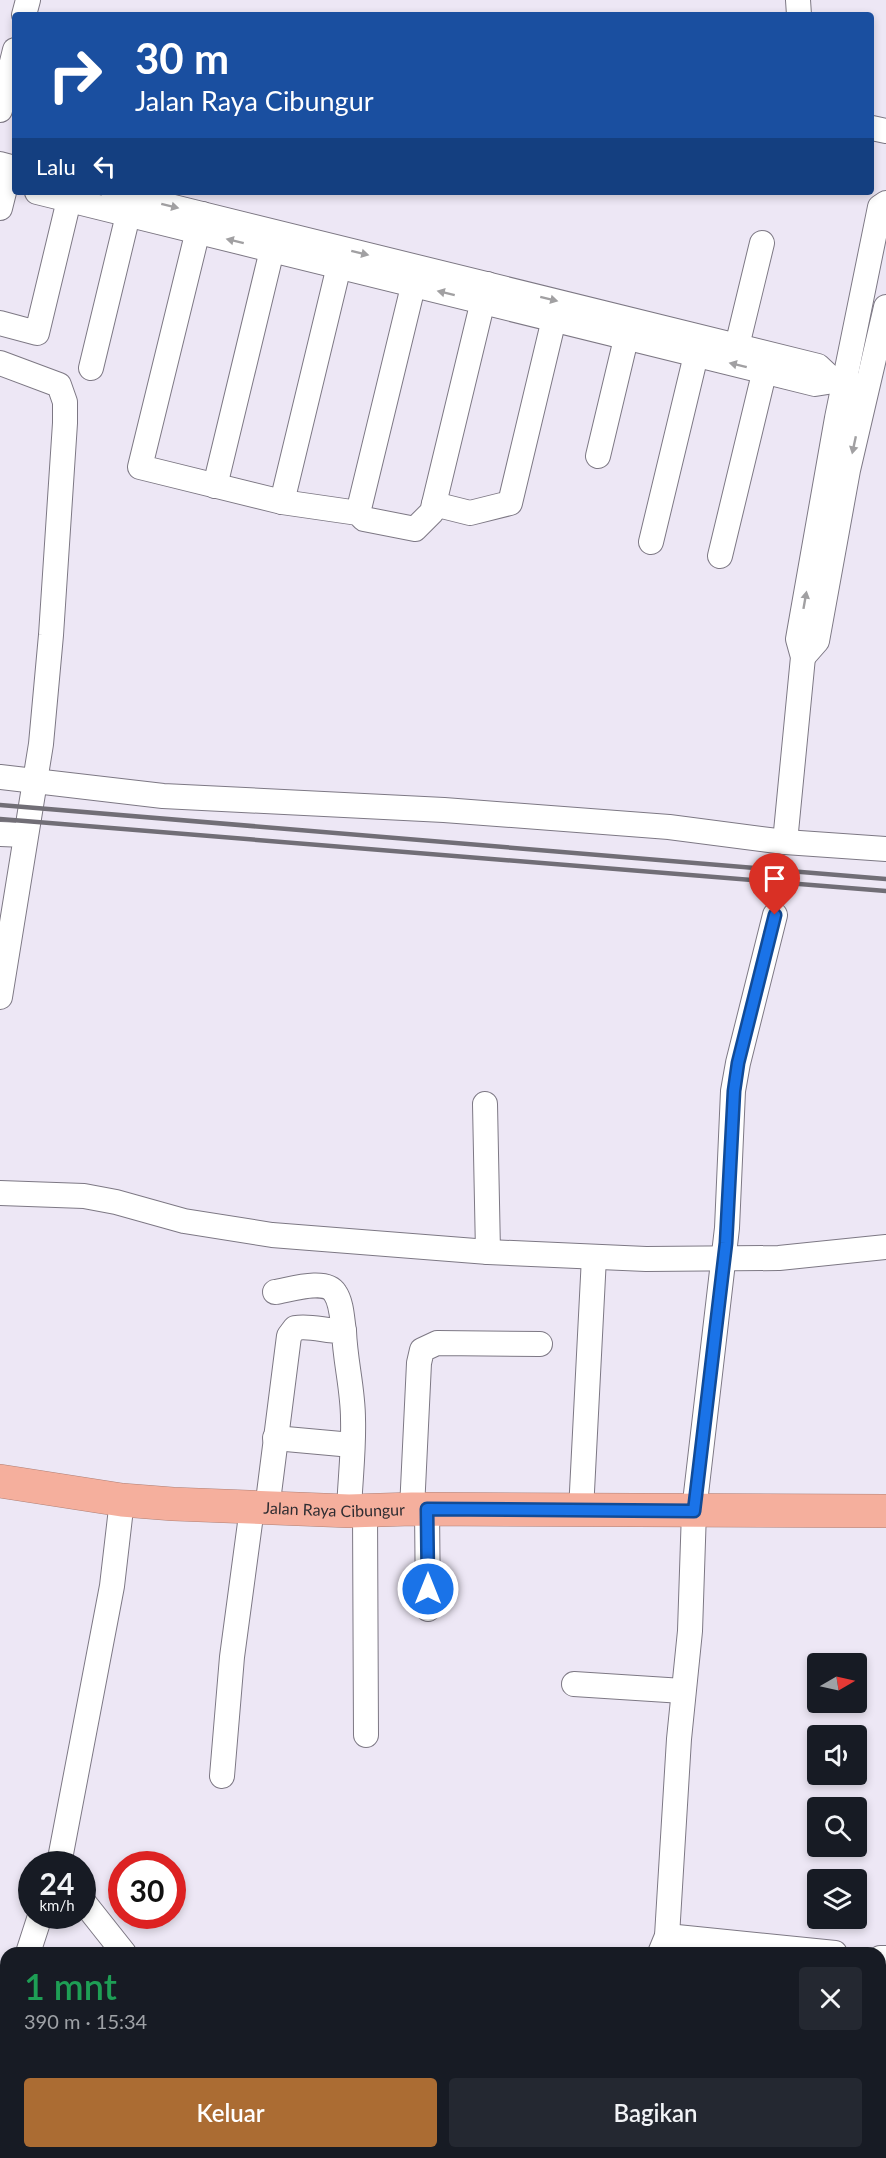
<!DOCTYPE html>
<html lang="id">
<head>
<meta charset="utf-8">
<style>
	body { margin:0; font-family:Lato,sans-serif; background:#242831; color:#f1f3f6; height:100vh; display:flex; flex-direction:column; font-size:22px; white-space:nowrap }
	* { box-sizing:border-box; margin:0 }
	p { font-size:20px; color:#9ea1a6 }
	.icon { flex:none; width:33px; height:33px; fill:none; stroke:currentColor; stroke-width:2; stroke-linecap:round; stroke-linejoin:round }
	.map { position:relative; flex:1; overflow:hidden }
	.side { position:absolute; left:0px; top:1947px; width:886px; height:212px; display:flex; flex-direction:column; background:#171b24; border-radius:18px 18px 0 0; box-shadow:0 3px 9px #0003 }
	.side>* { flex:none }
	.hud { position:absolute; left:12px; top:12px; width:862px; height:183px; border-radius:6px; box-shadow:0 3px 9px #0003; background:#1a4fa0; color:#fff; overflow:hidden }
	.needle { width:39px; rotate:81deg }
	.controls { position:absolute; left:807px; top:1653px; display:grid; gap:12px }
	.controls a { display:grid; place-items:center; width:60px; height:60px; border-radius:6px; background:#171b24; box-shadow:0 3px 9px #0003; font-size:30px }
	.speed { position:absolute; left:18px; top:1851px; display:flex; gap:12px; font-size:30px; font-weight:700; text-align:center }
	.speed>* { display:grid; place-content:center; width:78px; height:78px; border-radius:50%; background:#171b24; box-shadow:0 3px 9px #0003; line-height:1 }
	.speed small { font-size:15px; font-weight:400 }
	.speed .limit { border:9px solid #d22; background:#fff; color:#111 }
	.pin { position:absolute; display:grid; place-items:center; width:51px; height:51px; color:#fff; margin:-62px -26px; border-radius:50% 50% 50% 0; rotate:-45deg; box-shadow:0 0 6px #0007 }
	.pin .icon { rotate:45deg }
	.me { position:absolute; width:66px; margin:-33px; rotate:0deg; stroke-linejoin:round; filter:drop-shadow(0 0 4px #0008) }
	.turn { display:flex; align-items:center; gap:21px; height:126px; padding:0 24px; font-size:27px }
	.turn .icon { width:78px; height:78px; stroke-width:2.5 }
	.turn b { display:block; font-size:42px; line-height:51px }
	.then { display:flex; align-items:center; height:57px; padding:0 24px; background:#0003; gap:12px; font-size:22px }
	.round { display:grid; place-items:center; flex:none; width:63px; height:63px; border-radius:6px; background:#242831 }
	.overview { display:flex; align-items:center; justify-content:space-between; height:102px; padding:0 24px }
	h1 { font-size:36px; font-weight:600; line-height:45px; color:#1e9e55 }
	.primary-button { display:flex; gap:12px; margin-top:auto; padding:12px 24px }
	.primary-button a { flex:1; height:69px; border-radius:6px; background:#ab6c33; color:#fff; font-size:24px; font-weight:600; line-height:69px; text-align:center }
	.primary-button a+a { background:#242831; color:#f1f3f6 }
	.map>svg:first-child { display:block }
</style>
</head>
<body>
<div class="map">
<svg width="886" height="2158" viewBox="0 0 886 2158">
	<rect width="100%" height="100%" fill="#ede7f5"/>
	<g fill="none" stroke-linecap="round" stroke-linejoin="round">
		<defs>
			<g id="minor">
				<polyline points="798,0 799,15"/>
				<polyline points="24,15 28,0"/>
				<polyline points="0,110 15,50"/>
				<polyline points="872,128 886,131"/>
				<polyline points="0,164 15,168"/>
				<polyline points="37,192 815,384 834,381 866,387"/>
				<polyline points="113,192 818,366 834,381"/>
				<polyline points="0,208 6,184"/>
				<polyline points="202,214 140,467 282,502 358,513 364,519 415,529 432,512 487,284"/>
				<polyline points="0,323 37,333 69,200"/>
				<polyline points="737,346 762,243"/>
				<polyline points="0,363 59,385 65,402 65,423 51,635 41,744 0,997"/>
				<polyline points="91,368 128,215"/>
				<polyline points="598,456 630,322"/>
				<polyline points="215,486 272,250"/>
				<polyline points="282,502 339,266"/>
				<polyline points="434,504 470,513 510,503 554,319"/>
				<polyline points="358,513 417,270"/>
				<polyline points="651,542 696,355"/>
				<polyline points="720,556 768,357"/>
				<polyline points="803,657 817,641 848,470 886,307"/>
				<polyline points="0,777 163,796 444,810 669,827 785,842 886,849"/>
				<polyline points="0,834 25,835"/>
				<polyline points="785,842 803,657 798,639 837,418 880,207 886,203"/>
				<polyline points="485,1104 488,1252"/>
				<polyline points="0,1193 84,1196 116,1202 184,1221 272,1235 488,1252 646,1259 779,1258 886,1247"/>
				<path d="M275,1292c14,-2 51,-14 60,1 7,10 7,27 9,38"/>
				<polyline points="275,1438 352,1445"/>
				<path d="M267,1509l22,-173 6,-8c17,-3 32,4 49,3 1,30 9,58 9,88 1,31 -3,62 -4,92"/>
				<polyline points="412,1509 419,1363 422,1350 437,1343 540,1344"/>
				<polyline points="427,1509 428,1609"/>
				<polyline points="365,1511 366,1735"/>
				<polyline points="581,1511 594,1257"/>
				<polyline points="574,1684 683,1691"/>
				<polyline points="222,1776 232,1657 252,1508"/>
				<polyline points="59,1864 112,1586 122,1500"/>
				<polyline points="82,1900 124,1953"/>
				<polyline points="667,1936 835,1953"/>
				<polyline points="28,1953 40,1916"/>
				<polyline points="660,1953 667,1936 679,1739 690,1631 694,1511 727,1228 733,1091 738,1063 775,915"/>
				<polyline points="880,1958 886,1958"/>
				<polyline points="0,2001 6,1998"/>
				<polyline points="124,2158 125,2152"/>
			</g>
			<g id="highway">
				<path id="s1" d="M0,1481l122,19 51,4 176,7 63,-2 474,2"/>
			</g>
		</defs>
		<use href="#minor" stroke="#7d7884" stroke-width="26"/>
		<use href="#highway" stroke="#af8177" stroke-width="34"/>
		<polyline stroke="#b1adb8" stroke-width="3" stroke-dasharray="4.5 4.5" stroke-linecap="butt" points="778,896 781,861"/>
		<use href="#minor" stroke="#fff" stroke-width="24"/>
		<use href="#highway" stroke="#f5af9d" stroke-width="33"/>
		<g stroke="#716e76" stroke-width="4.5">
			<polyline points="0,805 886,879"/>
			<polyline points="0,819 886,891"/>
		</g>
	</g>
	<defs><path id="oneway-solid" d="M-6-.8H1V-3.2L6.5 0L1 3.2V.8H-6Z" transform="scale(1.5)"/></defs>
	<g fill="#a1a0a2">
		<use href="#oneway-solid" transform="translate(170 206) rotate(14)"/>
		<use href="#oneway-solid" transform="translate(235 241) rotate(-166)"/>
		<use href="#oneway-solid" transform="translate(360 253) rotate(14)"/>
		<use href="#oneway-solid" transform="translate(446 293) rotate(-166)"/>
		<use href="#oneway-solid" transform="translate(549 299) rotate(14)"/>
		<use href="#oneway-solid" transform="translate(738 365) rotate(-166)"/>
		<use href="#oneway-solid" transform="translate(854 445) rotate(102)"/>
		<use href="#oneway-solid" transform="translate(805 600) rotate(-80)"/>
	</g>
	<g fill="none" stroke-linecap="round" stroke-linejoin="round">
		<defs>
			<polyline id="route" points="428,1589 427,1509 694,1511 726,1243 734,1091 738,1063 775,915"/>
		</defs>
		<use href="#route" stroke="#114b97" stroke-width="15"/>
		<use href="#route" stroke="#1a73e8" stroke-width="10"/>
	</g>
	<g text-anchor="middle" stroke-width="4.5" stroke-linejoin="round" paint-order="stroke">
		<g font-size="16" fill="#2e2c31" stroke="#f9f6fe">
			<text dy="6" stroke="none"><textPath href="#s1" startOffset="336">Jalan Raya Cibungur</textPath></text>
		</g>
	</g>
</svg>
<div class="controls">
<a><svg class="needle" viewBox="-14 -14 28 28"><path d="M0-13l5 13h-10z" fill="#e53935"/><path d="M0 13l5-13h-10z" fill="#9ea1a6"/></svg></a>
<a><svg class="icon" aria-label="sound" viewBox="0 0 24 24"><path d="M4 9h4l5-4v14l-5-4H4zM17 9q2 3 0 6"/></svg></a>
<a><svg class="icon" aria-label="search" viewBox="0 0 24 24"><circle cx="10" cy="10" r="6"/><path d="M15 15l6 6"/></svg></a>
<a><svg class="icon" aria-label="layers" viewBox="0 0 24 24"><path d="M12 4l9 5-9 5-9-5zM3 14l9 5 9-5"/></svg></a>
</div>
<div class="speed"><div>24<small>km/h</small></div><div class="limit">30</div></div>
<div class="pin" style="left:775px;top:915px;background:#d93025"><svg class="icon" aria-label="arrive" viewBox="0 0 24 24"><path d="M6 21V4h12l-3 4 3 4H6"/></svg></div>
<svg class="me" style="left:428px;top:1589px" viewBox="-20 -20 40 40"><circle r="17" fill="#1a73e8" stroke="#fff" stroke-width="3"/><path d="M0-11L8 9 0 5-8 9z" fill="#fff"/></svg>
<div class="hud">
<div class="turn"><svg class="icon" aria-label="right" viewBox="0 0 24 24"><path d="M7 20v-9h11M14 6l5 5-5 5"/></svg><div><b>30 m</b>Jalan Raya Cibungur</div></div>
<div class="then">Lalu<svg class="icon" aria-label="left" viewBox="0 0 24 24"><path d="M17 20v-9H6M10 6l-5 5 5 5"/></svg></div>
</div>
<section class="side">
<div class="overview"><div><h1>1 mnt</h1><p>390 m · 15:34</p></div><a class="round"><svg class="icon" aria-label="close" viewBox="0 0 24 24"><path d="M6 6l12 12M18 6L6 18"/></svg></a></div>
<div class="primary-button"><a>Keluar</a><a>Bagikan</a></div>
</section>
</div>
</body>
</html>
